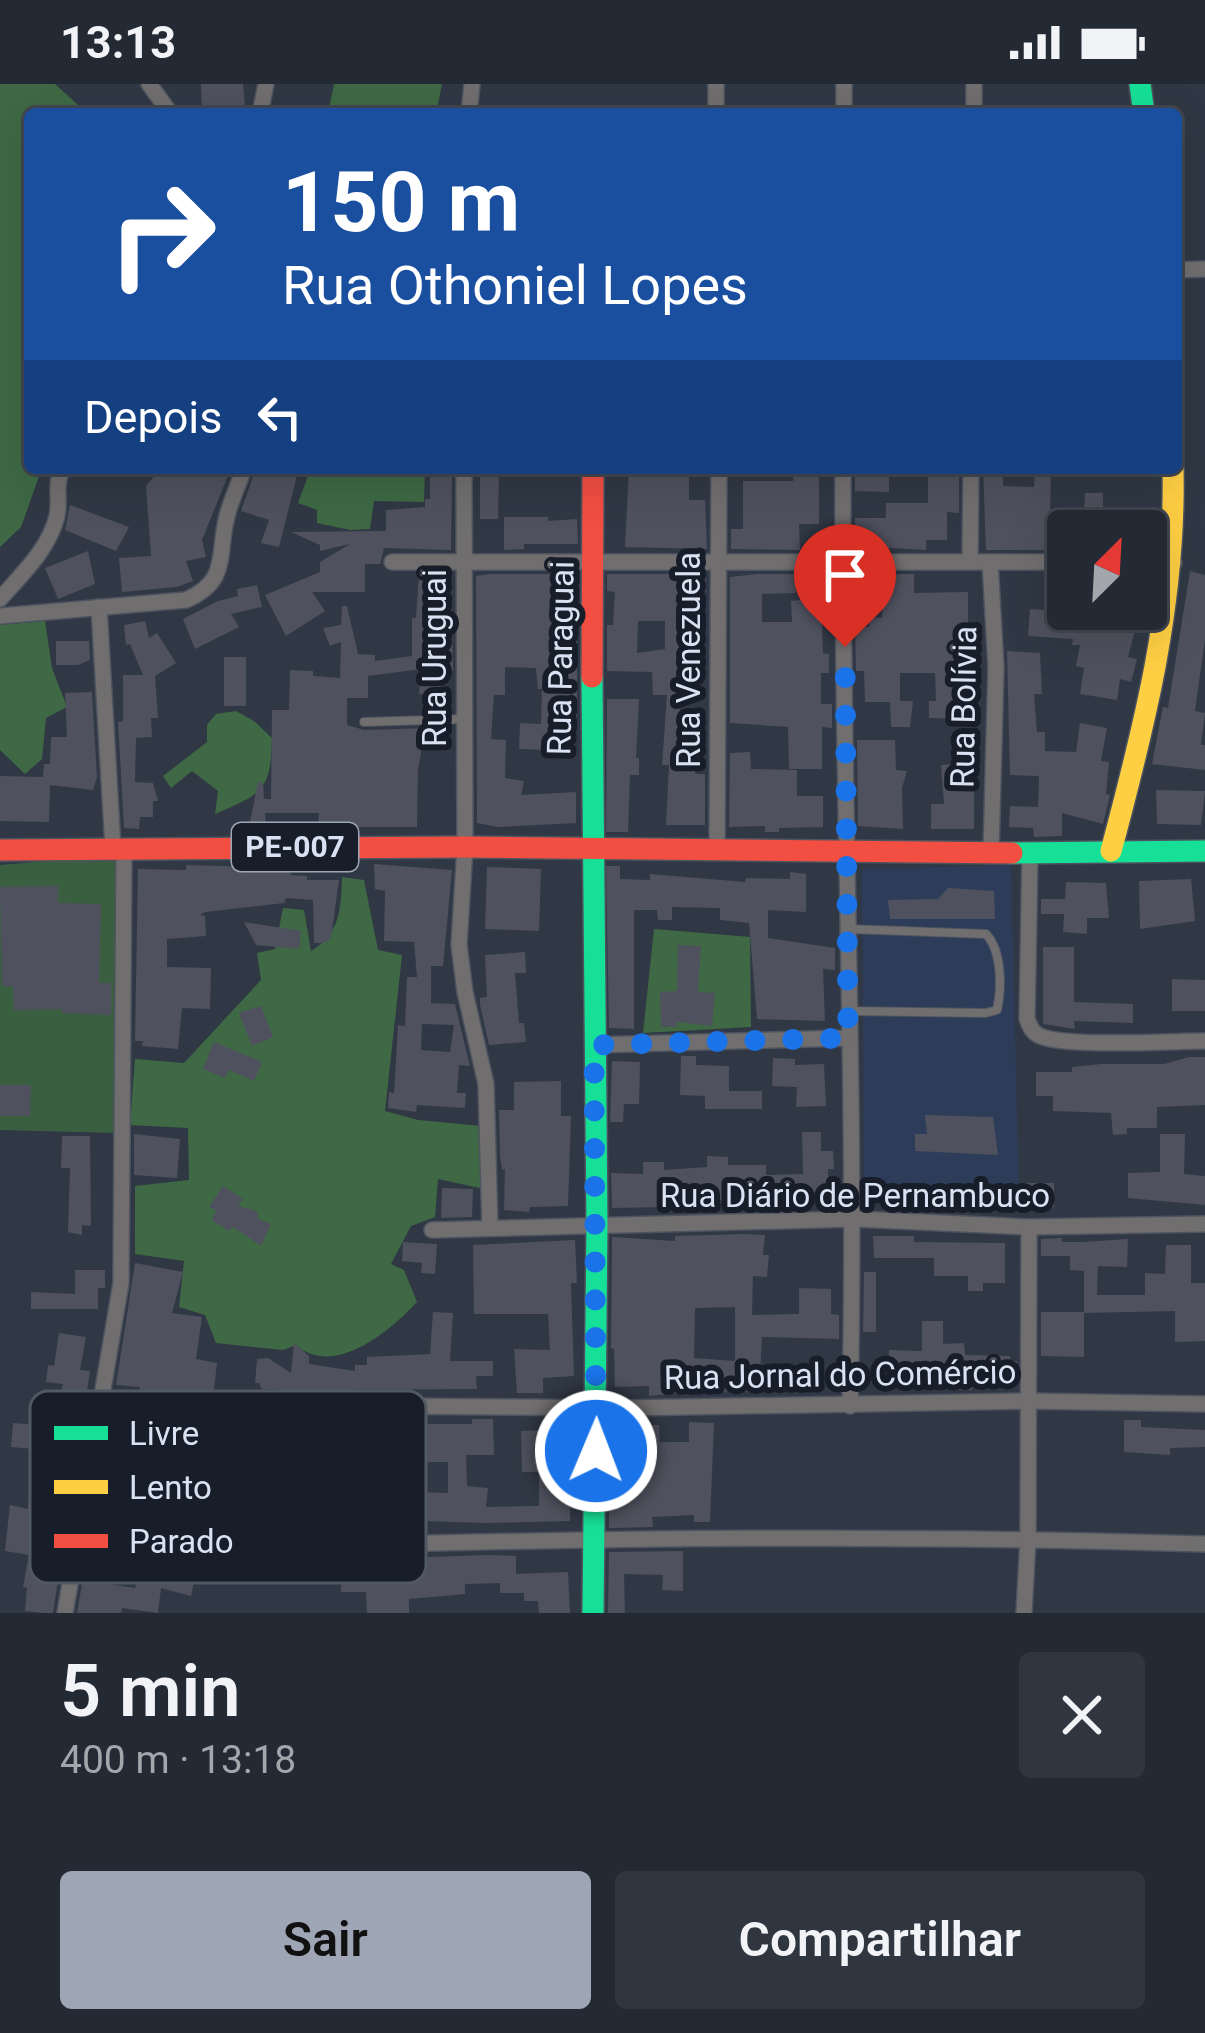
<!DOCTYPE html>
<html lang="pt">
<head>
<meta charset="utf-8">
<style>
	body { margin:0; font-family:Roboto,sans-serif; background:#303640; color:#f1f3f6; height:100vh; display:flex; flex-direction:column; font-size:45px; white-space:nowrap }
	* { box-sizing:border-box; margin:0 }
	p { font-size:39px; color:#a3a7ac }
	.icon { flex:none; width:66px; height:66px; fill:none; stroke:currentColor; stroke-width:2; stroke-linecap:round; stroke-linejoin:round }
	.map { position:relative; height:1529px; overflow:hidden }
	.panel { display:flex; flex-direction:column; background:#242a34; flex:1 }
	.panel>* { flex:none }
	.hud { position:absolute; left:24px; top:24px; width:1158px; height:366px; border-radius:12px; box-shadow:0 12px 48px #0002,0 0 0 3px #41464f; background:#1a4fa0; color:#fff; overflow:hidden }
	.needle { width:78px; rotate:24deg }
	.tools { position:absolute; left:1047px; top:426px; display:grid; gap:24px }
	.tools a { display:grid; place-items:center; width:120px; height:120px; border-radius:12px; background:#242a34; box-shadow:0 12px 48px #0002,0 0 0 3px #41464f; font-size:60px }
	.pin { position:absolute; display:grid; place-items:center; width:102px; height:102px; color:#fff; margin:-123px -51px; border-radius:50% 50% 50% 0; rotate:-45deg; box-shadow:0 0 12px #0007 }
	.pin .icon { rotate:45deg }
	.me { position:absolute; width:132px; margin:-66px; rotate:1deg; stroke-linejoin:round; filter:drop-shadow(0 0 9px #0008) }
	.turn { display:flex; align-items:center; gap:42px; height:252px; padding:0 60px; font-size:54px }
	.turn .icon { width:156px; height:156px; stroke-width:2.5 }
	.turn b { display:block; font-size:84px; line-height:102px }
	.then { display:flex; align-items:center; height:114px; padding:0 60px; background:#0003; gap:24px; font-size:45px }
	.round { display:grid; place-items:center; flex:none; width:126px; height:126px; border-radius:12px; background:#303640 }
	.headline { display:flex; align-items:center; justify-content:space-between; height:204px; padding:0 60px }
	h1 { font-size:72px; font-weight:600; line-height:90px }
	.button { display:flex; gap:24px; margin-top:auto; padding:24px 60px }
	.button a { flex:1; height:138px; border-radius:12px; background:#9ea6b5; color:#111; font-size:48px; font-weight:600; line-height:138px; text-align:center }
	.button a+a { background:#303640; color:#f1f3f6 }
	.status { display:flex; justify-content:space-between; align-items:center; height:84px; padding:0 60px; background:#242a34; direction:ltr }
	.status svg { height:33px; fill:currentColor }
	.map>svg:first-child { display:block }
</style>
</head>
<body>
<div class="status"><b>13:13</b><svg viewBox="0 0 49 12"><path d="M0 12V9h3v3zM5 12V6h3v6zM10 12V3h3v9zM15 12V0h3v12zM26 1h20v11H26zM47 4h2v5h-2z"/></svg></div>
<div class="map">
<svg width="1205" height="1529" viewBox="0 0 1205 1529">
	<rect width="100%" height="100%" fill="#303845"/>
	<polygon fill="#2d3d59" points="1011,781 1019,1115 864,1115 862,785"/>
	<polygon fill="#3a5f40" points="120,771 117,1049 0,1046 0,781"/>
	<g fill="#3e6944">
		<polygon points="0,0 55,0 88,30 30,30 30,319 23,322 30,344 30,384 42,384 21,443 0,463"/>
		<polygon points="334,0 442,0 436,30 328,30"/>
		<polygon points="324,384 425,384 424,418 374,417 370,445 350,446 317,439 317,426 298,419 309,389 321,391"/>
		<polygon points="45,537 52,584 67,623 46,634 42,675 25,690 0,666 0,541"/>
		<path d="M236,627l18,10 18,17c-1,53 -10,56 -57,76l3,-23 -26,-20 -21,17 -8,-12 44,-34v-17l9,-11z"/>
		<path d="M342,793l22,3 14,70 24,5 -17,156 33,9 63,6 -1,62 -42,-9 -3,38 -24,9 -20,38 13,6 13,32c-28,30 -83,76 -121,43l-13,5 -67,-7 -11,-28 -26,-8 5,-46 -49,-7v-68l54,-6 -1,-52 -58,-3 5,-66 49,4 77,-83 -4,-27 18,-4 8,-41 21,2 7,41c29,-17 30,-42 31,-74z"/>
		<polygon points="654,845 750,853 751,943 643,949"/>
	</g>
	<g fill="#4f515e" fill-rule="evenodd">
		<polygon points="201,0 243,0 245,23 202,26"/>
		<polygon points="161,384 231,384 202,456 206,473 186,477 193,497 177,503 122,508 119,474 151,472 146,402"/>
		<polygon points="256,384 299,384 279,463 261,459 269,436 241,427"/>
		<polygon points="480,384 499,384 498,435 480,435"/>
		<polygon points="629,384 689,384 689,416 705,416 707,465 625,463"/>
		<polygon points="794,384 819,384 819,440 799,440 800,466 731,465 731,445 743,445 743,397 793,397"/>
		<polygon points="855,384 889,384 889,408 855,407"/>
		<polygon points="983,384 997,384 997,392 1003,392 1003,402 1034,403 1035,389 1051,389 1050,429 1084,429 1085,409 1103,409 1103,447 1068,447 1068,466 986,466"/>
		<polygon points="928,391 959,391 959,429 947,428 947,456 926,456 926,466 855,462 855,434 886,434 886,419 928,419"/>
		<polygon points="430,392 452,393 451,466 384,464 380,480 365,480 365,508 312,508 325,527 286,552 265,511 320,488 320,478 350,460 320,467 320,461 291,448 386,447 386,426 425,423 425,415 430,415"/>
		<polygon points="70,421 129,443 116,467 65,446"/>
		<polygon points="504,433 548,433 548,437 577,435 578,460 524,460 524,465 504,466"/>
		<polygon points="88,467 95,500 58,515 45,484"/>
		<polygon points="1190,487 1205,491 1205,555 1195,627 1205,629 1201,661 1205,661 1205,686 1152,680 1163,623 1168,624"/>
		<polygon points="419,490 451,490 453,587 441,587 440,611 419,610 421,585 368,592 368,614 347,614 347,641 364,646 430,644 430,658 423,658 418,685 417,743 318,743 319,729 265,729 266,742 249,743 258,698 263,699 264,715 271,715 272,626 289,626 290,586 313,587 313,592 340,594 341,558 330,562 323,544 341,541 342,522 347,522 358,570 375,571 375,577 412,572 412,534 416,534"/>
		<polygon points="490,490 577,490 577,636 573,636 573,667 519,665 520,639 541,640 542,605 538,605 536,584 505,583 505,611 494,611 491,655 506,656 505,694 524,697 521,711 576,708 576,739 498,743 477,739 476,492"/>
		<path d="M607,490h95l4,4v14h-3l-2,99 -22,2 1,25h10l-1,23 9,1 -3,32h10v51h-39l3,-60h-7l5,-70h-14l-1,-23 -45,-1v-46h6l2,-33 -8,-1zM638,537h27v28l-28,4z"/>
		<polygon points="757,490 795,490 796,509 762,510 762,538 792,538 791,517 821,514 823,569 829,570 829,589 821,589 821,620 832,620 832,644 822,643 822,685 789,685 788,643 730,639 730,493"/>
		<polygon points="885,490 914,490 914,509 968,508 968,566 979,635 929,634 929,617 936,617 935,589 900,589 900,617 913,617 910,643 891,643 890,618 865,618 864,587 856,587 855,543 869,543 869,533 882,534"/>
		<polygon points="1045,490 1062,490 1062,499 1068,500 1068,525 1088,525 1087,544 1113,547 1116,537 1136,543 1128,573 1137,575 1131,598 1120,595 1117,616 1080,610 1084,584 1076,582 1080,561 1072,561 1073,555 1028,552 1030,525 1045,526"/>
		<polygon points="257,501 262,523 231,530 239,543 195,565 183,535 218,517 238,512 237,505"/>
		<polygon points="145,537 149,554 157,549 176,579 155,592 158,634 151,634 152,653 136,654 135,698 153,699 158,717 153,717 153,733 140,733 139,745 124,744 118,638 123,637 123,591 143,591 130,560 126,561 124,541"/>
		<polygon points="56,557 89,557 90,576 78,581 56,581"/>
		<polygon points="1007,567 1040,569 1042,610 1034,610 1037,648 1045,648 1045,667 1076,668 1080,639 1107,644 1101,677 1109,678 1106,710 1110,711 1103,740 1062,729 1062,752 1034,753 1033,744 1009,743 1010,722 1038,723 1039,692 1010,691"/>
		<rect x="224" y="573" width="22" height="49"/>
		<polygon points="92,608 97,693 93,706 50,701 49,738 0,737 0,692 43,693 44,680 50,680 51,653 67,653 65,609"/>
		<polygon points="607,615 639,615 636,674 639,674 639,691 630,691 628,748 606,748"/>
		<polygon points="857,656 895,656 896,686 907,687 902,704 903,745 858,742"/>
		<polygon points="750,668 751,685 797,686 797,712 823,712 823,743 779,744 779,748 765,748 765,742 729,743 730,669"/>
		<polygon points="974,679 974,745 931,745 931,720 944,720 941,681"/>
		<polygon points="1156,706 1205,707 1201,741 1157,740"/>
		<path d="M374,780l78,6 -9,96h-12v37l24,1 15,62 -11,-1 -2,28h9l-1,15 -48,-3 -1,7 -28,-4 1,-16 5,1 4,-68 7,1 2,-49h10l-3,-35 -30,-1 1,-50 -10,-2zM422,940l32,1 -4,27 -29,-2z"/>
		<polygon points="186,781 290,784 291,791 307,792 307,796 339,796 331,854 324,859 314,859 313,816 286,814 284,819 205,828 200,831 205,832 206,852 167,855 167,883 211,884 210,925 182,924 178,965 142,962 143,957 135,957 138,785 186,786"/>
		<polygon points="606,782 620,782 620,795 650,796 650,790 745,798 746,794 790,795 790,788 806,790 806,828 768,826 768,854 835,864 835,886 823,885 825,937 757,935 749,839 720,836 720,824 672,823 672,836 658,836 657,826 634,826 634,945 609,944"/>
		<polygon points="487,783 541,785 539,847 485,845"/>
		<polygon points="1191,795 1195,837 1140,845 1139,797"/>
		<polygon points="1066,798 1106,799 1109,834 1087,834 1087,850 1063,848 1064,830 1041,830 1041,815 1065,815"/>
		<polygon points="58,802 58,819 101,820 99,899 111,899 111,931 62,929 62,925 14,926 13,902 2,902 0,803"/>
		<polygon points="948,804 994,807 995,835 890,835 888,816 938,815"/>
		<polygon points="244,838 301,847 299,865 256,861"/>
		<polygon points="678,861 701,862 698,908 715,909 712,942 677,938 677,943 661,943 660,908 677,907"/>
		<polygon points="1043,863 1074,863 1074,918 1133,920 1133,939 1074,937 1075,945 1043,940"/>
		<polygon points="525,868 526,889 515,889 519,939 524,939 526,958 489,961 480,921 480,914 487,913 485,871"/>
		<polygon points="1172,895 1205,896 1205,927 1172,927"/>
		<polygon points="261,922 273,953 252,962 239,929"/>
		<polygon points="214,958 262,978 254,997 229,986 225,994 203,985"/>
		<polygon points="681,972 696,972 696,981 729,982 729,1007 762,1007 762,1025 705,1025 705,1012 680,1011"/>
		<polygon points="1189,973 1205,973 1205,1021 1157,1023 1157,1044 1127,1044 1127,1050 1113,1051 1111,1029 1053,1027 1053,1012 1036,1012 1036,988 1072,988 1072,983 1101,980 1164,980"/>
		<polygon points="773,974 795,975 795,981 824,980 826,1022 796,1023 797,1003 772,1002"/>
		<polygon points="612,977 640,978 639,1020 624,1020 623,1038 610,1038"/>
		<polygon points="561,997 561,1032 571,1032 568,1122 530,1123 529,1128 504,1126 505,1085 502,1086 500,1071 499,1026 514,1026 514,998"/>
		<polygon points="0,1001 31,1001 30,1032 0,1032"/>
		<polygon points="925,1031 993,1033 998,1071 915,1067 915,1050 927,1050"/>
		<polygon points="802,1048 821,1048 821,1067 833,1067 834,1085 828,1085 829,1118 702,1116 702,1119 664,1123 612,1124 611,1089 643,1090 643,1078 664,1078 664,1086 707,1083 707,1072 728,1073 728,1081 766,1081 766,1091 803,1090"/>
		<polygon points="134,1050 180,1055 177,1094 134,1091"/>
		<polygon points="1160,1050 1185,1050 1184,1090 1205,1092 1205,1121 1128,1114 1128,1089 1160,1088"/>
		<polygon points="62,1052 90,1052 91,1142 82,1141 82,1151 68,1148 70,1084 61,1084"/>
		<polygon points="1023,1099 1054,1099 1054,1123 1023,1124"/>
		<polygon points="223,1102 243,1115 238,1122 257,1127 258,1135 271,1140 261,1162 233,1143 229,1147 212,1136 216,1126 209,1123"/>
		<polygon points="442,1104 473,1105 472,1133 441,1134"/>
		<path d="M745,1150l20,1 -2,20h6l-2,22 -14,-1 -1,39 47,-1v-26l32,1v25l8,1v24l-77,-2 -3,55 -60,-1 -50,5v-10l-34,1 -1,-38 -3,-1 1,-111 63,4v-5zM735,1223v54l-41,-3 1,-50z"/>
		<polygon points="873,1152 914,1152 914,1158 1005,1159 1005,1199 983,1199 983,1207 968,1207 968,1192 934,1192 934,1174 874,1174"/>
		<polygon points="1062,1154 1062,1158 1083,1158 1128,1155 1127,1183 1098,1182 1097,1211 1145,1211 1145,1189 1165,1190 1166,1161 1191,1161 1191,1199 1205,1199 1205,1257 1175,1258 1175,1227 1084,1229 1084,1273 1041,1272 1041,1228 1084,1228 1084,1187 1070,1186 1070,1172 1041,1172 1041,1155"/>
		<polygon points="575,1156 577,1199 571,1199 574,1292 543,1294 543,1309 517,1309 514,1265 550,1266 548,1230 474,1230 473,1161"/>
		<polygon points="403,1158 437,1160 435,1190 421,1189 422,1179 402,1177"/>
		<polygon points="135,1179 183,1188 172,1229 202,1233 196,1275 217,1279 212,1322 219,1323 217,1347 133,1330 140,1303 116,1301"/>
		<polygon points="75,1186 105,1186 105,1204 98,1204 98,1225 31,1225 31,1208 75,1210"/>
		<polygon points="864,1188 876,1188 876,1248 863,1248"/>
		<polygon points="433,1228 453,1229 450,1277 493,1277 493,1292 476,1292 477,1305 320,1306 323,1308 262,1305 259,1299 255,1299 257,1275 268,1274 291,1289 294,1259 309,1272 309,1280 355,1287 355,1281 367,1281 367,1273 430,1270"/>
		<polygon points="922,1237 943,1237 943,1260 964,1259 965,1271 1010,1272 1010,1277 1017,1277 1017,1293 972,1292 972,1306 951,1306 951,1291 888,1295 889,1266 922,1267"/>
		<polygon points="59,1249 86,1253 80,1286 90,1287 53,1529 43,1529 25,1527 27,1504 23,1503 29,1471 5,1467 10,1421 28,1425 29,1405 43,1405 46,1366 11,1363 13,1339 54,1342 63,1300 46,1298 48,1281 54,1282"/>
		<path d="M472,1335h21l1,36h-28l1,31 21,2 -2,19 53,-1v-34h-17l-1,-41 23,-1v-11h17v7h10l-1,95 -86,2 -91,-3 5,-49h-6v-10l-37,-1 5,63h-27l-1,-35h9v-29h-9v-35h140zM422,1378h26v31l-28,-1z"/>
		<polygon points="1124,1336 1141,1336 1141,1343 1205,1346 1205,1363 1170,1364 1170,1371 1124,1368"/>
		<polygon points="689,1338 714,1339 710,1438 694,1438 694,1431 652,1433 653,1443 609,1444 609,1388 629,1388 629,1342 659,1341 660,1358 689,1358"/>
		<polygon points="108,1346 120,1348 119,1354 155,1364 146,1401 187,1405 187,1411 217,1416 214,1431 161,1425 162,1418 130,1414 109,1500 135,1504 140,1484 194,1498 191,1512 161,1504 158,1529 122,1524 121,1529 77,1529 85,1482 93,1484 108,1419 96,1417"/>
		<polygon points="683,1467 683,1507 662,1506 663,1491 624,1490 625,1529 608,1529 609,1468"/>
		<polygon points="488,1471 516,1472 516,1490 568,1488 570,1529 539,1529 538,1517 524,1517 524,1509 500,1509 500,1499 465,1500 465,1510 409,1515 409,1529 367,1529 366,1508 341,1508 341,1476"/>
	</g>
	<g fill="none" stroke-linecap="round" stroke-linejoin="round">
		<defs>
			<g id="lane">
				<polyline points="364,638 464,635"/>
				<path d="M848,927l138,2 11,-3c5,-22 5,-59 -11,-76l-138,-5"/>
			</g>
			<g id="street">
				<polyline points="149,0 171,30"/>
				<polyline points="716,0 716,30"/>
				<polyline points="844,0 844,30"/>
				<polyline points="974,0 974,30"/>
				<polyline points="260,30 266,0"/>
				<polyline points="469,30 472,0"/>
				<polyline points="1176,186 1205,185"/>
				<polyline points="464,384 465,763 459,861 465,908 486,1000 490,1144"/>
				<path d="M843,384c-2,313 14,625 7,938"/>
				<polyline points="392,478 1068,478"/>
				<polyline points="970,478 971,384"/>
				<polyline points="990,478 996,583 991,769"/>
				<polyline points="1146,479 1174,479"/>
				<path d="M0,515c22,-25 49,-50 57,-83 4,-18 -4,-33 7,-48"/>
				<polyline points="99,523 113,764"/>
				<path d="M0,532l186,-16c44,-19 31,-46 41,-84 4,-16 12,-32 17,-48"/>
				<polyline points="717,768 719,384"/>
				<path d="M1030,768l-3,167c3,7 4,12 11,16 22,13 136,6 167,6"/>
				<polyline points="594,961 848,954"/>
				<polyline points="432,1146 854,1135 1029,1143 1205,1140"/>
				<polyline points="260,1321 627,1324 1027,1317 1205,1320"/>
				<path d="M329,1462c292,-9 584,-11 876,-2"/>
				<polyline points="65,1529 121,1199 124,764"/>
				<polyline points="1024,1529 1028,1455 1029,1143"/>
			</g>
			<g id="fast">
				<polyline points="1140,0 1144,30"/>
				<polyline points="592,593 597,1140 593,1529"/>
				<polyline points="1012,769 1205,767"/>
			</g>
			<path id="slow" d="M1111,767c34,-127 65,-250 62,-383"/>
			<g id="jam">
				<polyline points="592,593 593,384"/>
				<polyline points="0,766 465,763 1012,769"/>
			</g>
		</defs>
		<use href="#lane" stroke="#4d545f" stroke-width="10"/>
		<use href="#street" stroke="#4d545f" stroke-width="18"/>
		<use href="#fast" stroke="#4d545f" stroke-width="24"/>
		<use href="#slow" stroke="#4d545f" stroke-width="24"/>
		<use href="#jam" stroke="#4d545f" stroke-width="24"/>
		<use href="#lane" stroke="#716e70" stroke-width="8"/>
		<use href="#street" stroke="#716e70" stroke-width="15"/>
		<use href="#fast" stroke="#16e098" stroke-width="21"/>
		<use href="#slow" stroke="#ffcf43" stroke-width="21"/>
		<use href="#jam" stroke="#f24e42" stroke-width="21"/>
	</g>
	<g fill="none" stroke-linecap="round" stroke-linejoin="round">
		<polyline stroke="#1a73e8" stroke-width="21" stroke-dasharray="0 37.8" points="596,1367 594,961 848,954 845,563"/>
	</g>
	<g text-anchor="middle" stroke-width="12" stroke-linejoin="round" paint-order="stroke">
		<rect fill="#171e29" stroke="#9fa7b6" stroke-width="3" x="232" y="739" width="126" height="48" rx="9"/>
		<g font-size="30" font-weight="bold" fill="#d9e2f2">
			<text x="295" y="773">PE-007</text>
		</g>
		<g font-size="33" fill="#d9e2f2" stroke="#171e29">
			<text transform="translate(434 574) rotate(-90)" y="12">Rua Uruguai</text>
			<text transform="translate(560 574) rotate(-89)" y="12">Rua Paraguai</text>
			<text transform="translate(688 576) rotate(-90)" y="12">Rua Venezuela</text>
			<text transform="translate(963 623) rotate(-89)" y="12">Rua Bolívia</text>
			<text x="855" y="1123">Rua Diário de Pernambuco</text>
			<text transform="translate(840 1290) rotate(-1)" y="12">Rua Jornal do Comércio</text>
		</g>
	</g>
	<rect x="30" y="1307" width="396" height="192" rx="18" fill="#171e29" stroke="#515965" stroke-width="3"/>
	<rect x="54" y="1342" width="54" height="14" fill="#16e098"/>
	<rect x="54" y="1396" width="54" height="14" fill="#ffcf43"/>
	<rect x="54" y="1450" width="54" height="14" fill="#f24e42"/>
	<g font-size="33" fill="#d9e2f2">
		<text x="129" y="1361">Livre</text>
		<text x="129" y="1415">Lento</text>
		<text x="129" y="1469">Parado</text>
	</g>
</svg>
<div class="tools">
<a><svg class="needle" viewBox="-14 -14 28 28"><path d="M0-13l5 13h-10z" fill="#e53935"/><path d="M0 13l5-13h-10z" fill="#a3a7ac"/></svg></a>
</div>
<div class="pin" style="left:845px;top:563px;background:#d93025"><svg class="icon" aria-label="arrive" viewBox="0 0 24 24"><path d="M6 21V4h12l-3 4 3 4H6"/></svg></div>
<svg class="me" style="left:596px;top:1367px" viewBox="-20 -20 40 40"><circle r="17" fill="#1a73e8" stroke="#fff" stroke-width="3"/><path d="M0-11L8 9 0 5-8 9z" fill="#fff"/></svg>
<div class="hud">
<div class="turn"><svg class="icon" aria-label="right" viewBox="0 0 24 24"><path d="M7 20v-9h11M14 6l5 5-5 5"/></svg><div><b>150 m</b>Rua Othoniel Lopes</div></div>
<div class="then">Depois<svg class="icon" aria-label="left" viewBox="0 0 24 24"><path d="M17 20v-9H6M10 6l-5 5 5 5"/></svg></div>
</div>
</div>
<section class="panel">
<div class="headline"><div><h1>5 min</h1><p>400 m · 13:18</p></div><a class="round"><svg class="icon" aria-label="close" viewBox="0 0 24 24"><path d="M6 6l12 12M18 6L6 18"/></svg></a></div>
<div class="button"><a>Sair</a><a>Compartilhar</a></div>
</section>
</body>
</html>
